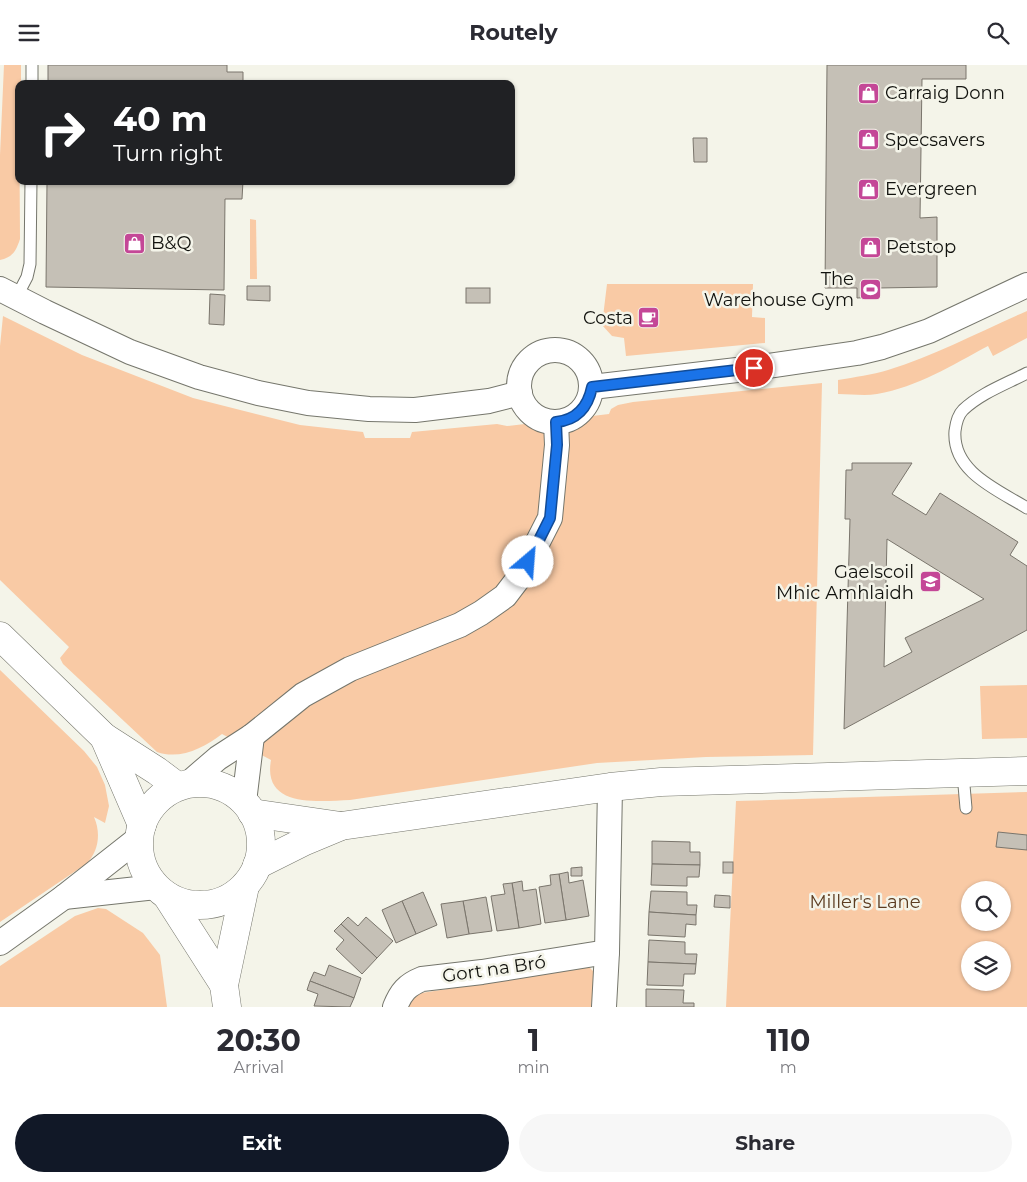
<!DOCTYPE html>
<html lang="en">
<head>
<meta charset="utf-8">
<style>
	body { margin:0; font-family:Montserrat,sans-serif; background:#f7f7f7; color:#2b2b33; height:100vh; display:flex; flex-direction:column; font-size:19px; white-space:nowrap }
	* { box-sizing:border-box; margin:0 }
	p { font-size:16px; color:#7c7c81 }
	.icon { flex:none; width:28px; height:28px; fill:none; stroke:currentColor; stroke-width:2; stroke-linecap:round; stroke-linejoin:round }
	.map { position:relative; height:942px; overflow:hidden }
	.side { display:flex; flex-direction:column; background:#fff; flex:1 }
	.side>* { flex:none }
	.guide { position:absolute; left:15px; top:15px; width:500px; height:105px; border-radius:10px; box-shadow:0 1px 4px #0004; background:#202124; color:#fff; overflow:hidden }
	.fabs { position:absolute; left:961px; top:816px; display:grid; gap:10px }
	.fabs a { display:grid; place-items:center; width:50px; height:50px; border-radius:50%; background:#fff; box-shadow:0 1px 4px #0004; font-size:25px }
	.pin { position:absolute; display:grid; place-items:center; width:42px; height:42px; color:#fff; margin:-21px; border:2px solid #fff; border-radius:50%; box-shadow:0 1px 5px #0007 }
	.me { position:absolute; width:55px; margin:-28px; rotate:27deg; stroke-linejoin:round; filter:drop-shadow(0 0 4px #0008) }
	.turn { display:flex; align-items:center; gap:18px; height:105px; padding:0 15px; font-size:22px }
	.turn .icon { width:65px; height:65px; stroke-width:2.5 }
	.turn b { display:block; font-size:35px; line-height:42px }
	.eta { display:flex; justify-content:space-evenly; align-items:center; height:85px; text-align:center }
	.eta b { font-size:30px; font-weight:700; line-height:35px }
	.action { display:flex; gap:10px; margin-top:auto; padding:10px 15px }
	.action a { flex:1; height:58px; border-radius:30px; background:#111827; color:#fff; font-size:20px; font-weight:700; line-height:58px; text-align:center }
	.action a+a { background:#f7f7f7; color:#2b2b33 }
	header { display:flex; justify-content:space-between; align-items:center; height:65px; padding:0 15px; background:#fff; font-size:22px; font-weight:700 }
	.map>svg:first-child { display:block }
</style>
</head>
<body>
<header><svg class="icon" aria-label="menu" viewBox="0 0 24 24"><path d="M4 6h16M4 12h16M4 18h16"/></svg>Routely<svg class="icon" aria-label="search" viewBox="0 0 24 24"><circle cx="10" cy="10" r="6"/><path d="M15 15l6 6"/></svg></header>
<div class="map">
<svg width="1027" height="942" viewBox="0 0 1027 942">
	<rect width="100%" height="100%" fill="#f4f4e9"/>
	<g fill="#f9caa5" fill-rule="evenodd">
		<path d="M4,0h17v19h-2l1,155c-4,12 -7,18 -20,21v-105z"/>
		<polygon points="250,154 256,155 257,214 250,214"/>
		<polygon points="607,219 753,219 752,252 765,253 765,278 626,291 624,273 612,271 602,260"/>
		<path d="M1027,246v27l-34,18 -5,-10c-36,19 -70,41 -111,48 -12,2 -26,0 -39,0v-14c17,-3 34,-5 50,-10 48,-15 93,-39 139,-59z"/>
		<path d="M3,251l79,39 111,43 107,27 63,7 2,6h45l2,-6 85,-8 10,2 102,-12 2,-5 7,-4 15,-3 189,-19 -9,372 -107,2 -109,6 -247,37c-30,1 -88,9 -79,-40l-49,-26c-18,14 -42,26 -65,18l-94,-88 -3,-6 9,-11 -69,-67v-234z"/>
		<path d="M0,605l84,81 13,16 8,18 4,21 -4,17 -11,-6c7,16 5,34 -8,47l-86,58z"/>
		<polygon points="1027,620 1027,673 982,674 980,621"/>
		<path d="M1027,727v215h-301l10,-206zM970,825h32v33h-32zM970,885h32v33h-32z"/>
		<polygon points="98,843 106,844 143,868 160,890 167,942 0,942 0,901 75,851"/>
		<polygon points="589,902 595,908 595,914 591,942 408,942 415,929"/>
	</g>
	<g fill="#c5c0b6" stroke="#7a756c" fill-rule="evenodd">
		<polygon points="48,0 227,0 227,7 243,7 243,19 48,19"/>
		<polygon points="827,0 966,0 966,14 922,14 920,153 937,152 937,222 878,223 877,232 857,233 857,223 825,223"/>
		<polygon points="693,73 707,73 707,97 694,97"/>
		<polygon points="47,116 243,116 242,134 225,134 224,225 46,222"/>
		<polygon points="247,221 270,221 270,236 247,235"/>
		<rect x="466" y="223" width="24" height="15"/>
		<polygon points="210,229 225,230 224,260 209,259"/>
		<path d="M852,398h60l-20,31 34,21 14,-22 78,49 -8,13 17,11v64l-183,99 6,-210h-5l1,-49h6zM887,474l97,60 -79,39 7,14 -28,15z"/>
		<polygon points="998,767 1027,770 1027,785 996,782"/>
		<polygon points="652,776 690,777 690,787 700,787 700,800 652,799"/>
		<rect x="723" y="797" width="10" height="11"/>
		<polygon points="652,799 700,800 699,812 687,812 687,821 651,820"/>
		<polygon points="582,802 582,811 571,811 571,803"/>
		<polygon points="568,807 569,818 583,815 589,851 566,855 559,809"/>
		<polygon points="559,809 566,855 545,858 539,822 551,820 550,810"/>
		<polygon points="522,816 523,826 536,824 541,859 519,863 512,818"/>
		<polygon points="512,818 519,863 497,866 491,831 505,829 503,819"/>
		<polygon points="651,826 687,827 687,840 697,840 696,850 649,847"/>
		<polygon points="423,827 437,860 416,869 402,836"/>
		<polygon points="715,830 730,831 730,843 714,842"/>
		<polygon points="486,832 492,866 469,869 463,836"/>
		<polygon points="402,836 416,869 396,878 382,845"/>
		<polygon points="463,836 469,869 447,873 441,839"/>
		<polygon points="649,847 696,850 696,860 686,859 685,872 648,870"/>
		<polygon points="348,852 358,861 366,852 393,876 377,893 341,859"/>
		<polygon points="341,859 377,893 362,909 336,884 344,875 334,866"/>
		<polygon points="649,875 685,877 685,889 697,889 696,899 648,897"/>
		<polygon points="648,897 696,899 695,909 684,909 683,921 647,920"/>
		<polygon points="329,900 361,913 354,933 310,916 314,907 325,911"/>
		<polygon points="310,916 354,933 350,942 314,941 318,929 307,925"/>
		<polygon points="646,924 684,925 683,938 694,938 694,942 646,942"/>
	</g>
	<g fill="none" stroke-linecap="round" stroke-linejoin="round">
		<defs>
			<g id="service">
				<polyline points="32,19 32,0"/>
				<polyline points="16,233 27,212 30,199 31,116"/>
				<path d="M1027,308c-21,11 -46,20 -64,37 -5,5 -7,13 -8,21 -3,41 43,59 72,77"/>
				<polyline points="963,709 966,743"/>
			</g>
			<g id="minor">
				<polyline points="0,224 45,247 130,287 199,312 258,328 308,338 369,344 415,345 489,336 520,328"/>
				<circle cx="555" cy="321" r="36"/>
				<polyline points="592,322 754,303 857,288 882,282 929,266 1027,220"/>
				<polyline points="189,718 218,693 252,671 303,630 350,604 460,560 481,548 505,531 521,510 550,453 557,380 556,357"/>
				<polyline points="244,737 252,671"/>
				<polyline points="64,832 156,822"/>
				<polyline points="0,878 64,832 139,773"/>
				<path d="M395,942c6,-15 12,-22 27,-28l60,-7 125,-20"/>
				<polyline points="604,942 607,887 610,722"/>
			</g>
			<g id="tertiary">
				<polyline points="0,571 104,672 157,706 177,721"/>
				<polyline points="104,672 142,760"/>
				<circle cx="200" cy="779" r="61"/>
				<polyline points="252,748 341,761"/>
				<polyline points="257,800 305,776 341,761 610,722 661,717 1027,706"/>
				<polyline points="167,831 224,920"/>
				<polyline points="227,942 224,920 245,821"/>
			</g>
		</defs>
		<use href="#service" stroke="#75766c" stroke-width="13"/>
		<use href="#minor" stroke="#75766c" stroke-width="26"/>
		<use href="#tertiary" stroke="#75766c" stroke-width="29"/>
		<use href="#service" stroke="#fff" stroke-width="11"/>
		<use href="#minor" stroke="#fff" stroke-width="24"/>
		<use href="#tertiary" stroke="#fff" stroke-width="28"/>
	</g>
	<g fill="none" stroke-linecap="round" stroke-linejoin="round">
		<defs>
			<path id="route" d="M528,497l22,-44 7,-73 -1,-23c21,-2 32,-15 36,-35l162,-19"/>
		</defs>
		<use href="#route" stroke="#114b97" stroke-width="12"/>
		<use href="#route" stroke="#1a73e8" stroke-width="9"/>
	</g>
	<defs>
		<symbol id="shop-square" viewBox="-11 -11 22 22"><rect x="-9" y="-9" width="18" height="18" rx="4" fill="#c44797" stroke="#f4f4e9"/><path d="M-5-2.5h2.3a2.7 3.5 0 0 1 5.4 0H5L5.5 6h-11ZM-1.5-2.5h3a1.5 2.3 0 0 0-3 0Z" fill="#fff"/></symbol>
		<symbol id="stadium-square" viewBox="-11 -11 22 22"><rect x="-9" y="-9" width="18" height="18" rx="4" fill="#c44797" stroke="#f4f4e9"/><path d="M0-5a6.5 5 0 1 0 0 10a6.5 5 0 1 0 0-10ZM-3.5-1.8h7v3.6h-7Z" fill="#fff"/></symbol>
		<symbol id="cafe-square" viewBox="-11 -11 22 22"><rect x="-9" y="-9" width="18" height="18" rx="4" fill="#c44797" stroke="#f4f4e9"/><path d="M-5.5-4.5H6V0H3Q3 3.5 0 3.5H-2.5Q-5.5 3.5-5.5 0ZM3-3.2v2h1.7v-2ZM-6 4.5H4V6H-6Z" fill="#fff"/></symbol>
		<symbol id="school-square" viewBox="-11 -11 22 22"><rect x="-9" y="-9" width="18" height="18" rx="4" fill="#c44797" stroke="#f4f4e9"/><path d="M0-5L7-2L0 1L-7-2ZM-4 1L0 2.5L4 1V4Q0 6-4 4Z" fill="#fff"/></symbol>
	</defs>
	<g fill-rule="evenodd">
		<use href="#shop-square" x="856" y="16" width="25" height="25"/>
		<use href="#shop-square" x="856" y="62" width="25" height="25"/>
		<use href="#shop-square" x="856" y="112" width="25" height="25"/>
		<use href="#shop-square" x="122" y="166" width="25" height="25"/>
		<use href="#shop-square" x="858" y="170" width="25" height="25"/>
		<use href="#stadium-square" x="858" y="212" width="25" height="25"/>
		<use href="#cafe-square" x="636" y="240" width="25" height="25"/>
		<use href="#school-square" x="918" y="504" width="25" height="25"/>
	</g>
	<g text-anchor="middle" stroke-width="5" stroke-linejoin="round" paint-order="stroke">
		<g font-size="18" fill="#11120e" stroke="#f4f4e9" text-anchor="start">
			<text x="885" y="34">Carraig Donn</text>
			<text x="885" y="81">Specsavers</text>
			<text x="885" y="130">Evergreen</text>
			<text x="151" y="184">B&amp;Q</text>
			<text x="886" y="188">Petstop</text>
			<text x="854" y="220" text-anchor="end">The<tspan x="854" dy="21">Warehouse Gym</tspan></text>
			<text x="633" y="259" text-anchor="end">Costa</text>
			<text x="914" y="513" text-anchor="end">Gaelscoil<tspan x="914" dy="21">Mhic Amhlaidh</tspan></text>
		</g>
		<g font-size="18" fill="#5c3c20" stroke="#f4f4e9">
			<text x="865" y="843">Miller's Lane</text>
		</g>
		<g font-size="18" fill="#11120e" stroke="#f4f4e9">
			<text transform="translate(494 904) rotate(-8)" y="6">Gort na Bró</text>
		</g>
	</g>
</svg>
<div class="fabs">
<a><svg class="icon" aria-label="search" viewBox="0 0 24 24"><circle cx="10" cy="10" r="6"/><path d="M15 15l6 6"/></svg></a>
<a><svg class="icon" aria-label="layers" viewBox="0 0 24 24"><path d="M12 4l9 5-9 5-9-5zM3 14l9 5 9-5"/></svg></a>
</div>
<div class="pin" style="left:754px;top:303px;background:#d93025"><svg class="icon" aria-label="arrive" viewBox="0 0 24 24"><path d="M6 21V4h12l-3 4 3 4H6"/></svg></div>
<svg class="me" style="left:528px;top:497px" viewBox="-20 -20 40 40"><circle r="19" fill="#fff"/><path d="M0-13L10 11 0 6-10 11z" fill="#1a73e8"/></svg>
<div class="guide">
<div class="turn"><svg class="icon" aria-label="right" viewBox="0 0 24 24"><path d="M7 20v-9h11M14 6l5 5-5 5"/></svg><div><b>40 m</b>Turn right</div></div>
</div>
</div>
<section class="side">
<div class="eta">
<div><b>20:30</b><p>Arrival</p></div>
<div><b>1</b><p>min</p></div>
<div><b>110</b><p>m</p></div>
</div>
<div class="action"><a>Exit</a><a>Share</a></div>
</section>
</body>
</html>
